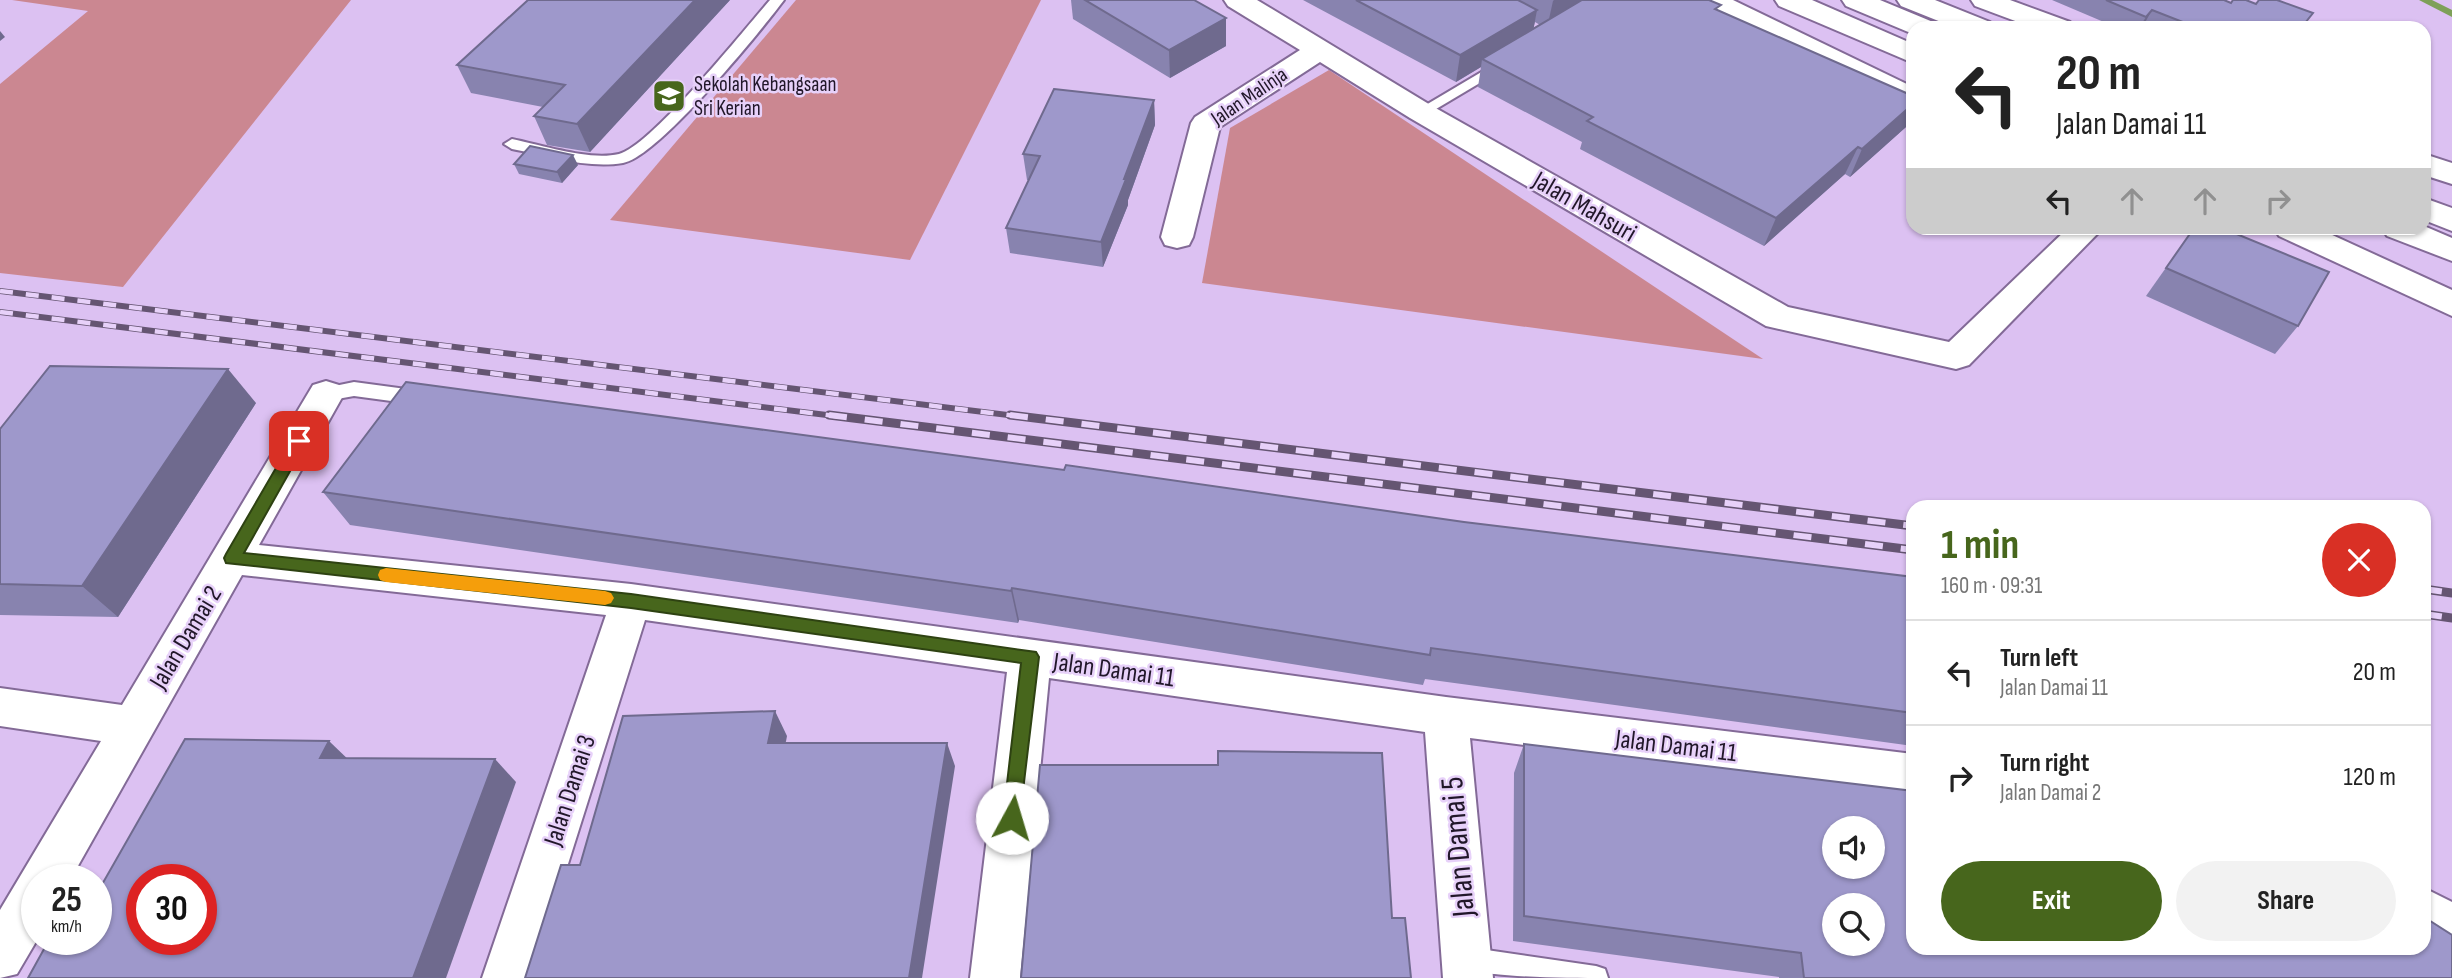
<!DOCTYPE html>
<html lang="en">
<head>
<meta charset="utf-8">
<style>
	body { margin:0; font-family:"Sofia Sans Condensed",sans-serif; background:#f2f2f2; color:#222; height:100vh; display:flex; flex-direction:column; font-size:26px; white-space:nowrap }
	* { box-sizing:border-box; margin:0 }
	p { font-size:23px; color:#767676 }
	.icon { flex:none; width:38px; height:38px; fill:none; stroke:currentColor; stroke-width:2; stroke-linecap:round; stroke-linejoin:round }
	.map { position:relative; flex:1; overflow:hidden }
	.sheet { position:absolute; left:1906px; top:500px; width:525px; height:455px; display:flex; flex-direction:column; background:#fff; border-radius:21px; box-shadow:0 2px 5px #0004 }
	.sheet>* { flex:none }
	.guide { position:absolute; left:1906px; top:21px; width:525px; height:214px; border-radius:21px; box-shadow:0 2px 5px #0004; background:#fff; color:#222; overflow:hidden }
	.tools { position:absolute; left:1822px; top:816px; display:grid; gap:14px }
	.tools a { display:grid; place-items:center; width:63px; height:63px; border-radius:50%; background:#fff; box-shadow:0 2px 5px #0004; font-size:35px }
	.speed { position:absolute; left:21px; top:864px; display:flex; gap:14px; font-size:35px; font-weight:700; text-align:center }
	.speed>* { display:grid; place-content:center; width:91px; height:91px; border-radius:50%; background:#fff; box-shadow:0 2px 5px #0004; line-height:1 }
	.speed small { font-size:18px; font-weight:400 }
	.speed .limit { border:10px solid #d22; background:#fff; color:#111 }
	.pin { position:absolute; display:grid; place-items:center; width:60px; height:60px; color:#fff; margin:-30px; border-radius:14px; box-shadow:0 4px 10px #0006 }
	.me { position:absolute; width:77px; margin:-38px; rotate:6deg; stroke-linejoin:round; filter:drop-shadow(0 0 5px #0008) }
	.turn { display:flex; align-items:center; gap:24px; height:147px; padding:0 35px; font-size:32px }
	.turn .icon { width:91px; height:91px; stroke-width:2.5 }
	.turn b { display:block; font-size:49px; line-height:60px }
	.lanes { display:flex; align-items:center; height:66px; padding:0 35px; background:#0003; justify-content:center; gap:35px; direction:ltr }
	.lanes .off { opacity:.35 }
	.round { display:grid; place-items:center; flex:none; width:74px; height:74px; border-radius:37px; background:#f2f2f2 }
	.headline { display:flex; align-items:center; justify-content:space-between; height:119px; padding:0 35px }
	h1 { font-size:42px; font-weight:700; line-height:52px; color:#47661c }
	.cta { display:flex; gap:14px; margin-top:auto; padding:14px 35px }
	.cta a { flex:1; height:80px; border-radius:42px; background:#47661c; color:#fff; font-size:28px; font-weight:700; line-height:80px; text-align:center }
	.cta a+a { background:#f2f2f2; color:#222 }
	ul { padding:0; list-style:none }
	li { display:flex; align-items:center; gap:21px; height:105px; padding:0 35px; border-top:2px solid #e0e0e0 }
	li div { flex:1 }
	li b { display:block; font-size:26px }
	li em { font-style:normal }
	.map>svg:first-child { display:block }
</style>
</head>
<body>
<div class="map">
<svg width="2452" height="978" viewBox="0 0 2452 978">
	<rect width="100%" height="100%" fill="#dcc1f2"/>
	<g fill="#cb8791">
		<polygon points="12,0 351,0 123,287 0,273 0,84 88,11"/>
		<polygon points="796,0 1041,0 910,260 610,220"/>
		<polygon points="1329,70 1763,359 1202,283 1230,128"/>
	</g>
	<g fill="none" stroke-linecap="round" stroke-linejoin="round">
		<polygon fill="#7ea058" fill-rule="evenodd" points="2419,0 2432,0 2452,10 2452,17"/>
		<defs>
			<g id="service">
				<path d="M770,0h14c-24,32 -126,157 -161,163 -36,6 -75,-7 -111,-14l-8,-5 8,-5c30,6 77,22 107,15 32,-8 125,-124 151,-154z"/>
				<polygon points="1500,61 1507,65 1505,68 1426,115 1421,116 1414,112"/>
				<polygon points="354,382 421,391 427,393 430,398 427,403 421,405 354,396 326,401 320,399 317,394 320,389"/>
				<path d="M1466,947l130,19 9,3 3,9c-47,0 -106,0 -151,-10l-3,-9 3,-9z"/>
			</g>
			<g id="minor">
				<polygon points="1224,0 1257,0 1432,106 1788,307 1949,342 2068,228 2103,228 1969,365 1956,369 1766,326 1410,118 1320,62 1220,127 1193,237 1189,245 1177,248 1165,245 1161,237 1191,123 1195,117 1300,50 1228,6"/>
				<polygon points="1697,0 1733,0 1913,87 1913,107 1903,104 1701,6"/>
				<polygon points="326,381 339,385 344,394 259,545 631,584 1446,697 1913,754 1913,795 1470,738 1493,978 1443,978 1425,732 1049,678 1020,978 970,978 1007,672 645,620 532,978 482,978 606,615 242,575 70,880 37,880 37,940 17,974 0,978 0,910 101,741 0,726 0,688 122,705 313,385"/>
				<polygon points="2424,888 2452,902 2452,954 2424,939"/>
			</g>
			<g id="secondary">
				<polygon points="1775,0 1812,0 1913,44 1913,63 1779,6"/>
				<polygon points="1842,0 1880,0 1933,22 1937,28 1913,28 1913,34 1846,6"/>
				<polygon points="1897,0 1935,0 1990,22 1994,28 1956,28 1901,6"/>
				<polygon points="1971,0 2010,0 2070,22 2074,28 2034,28 1975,6"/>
				<polygon points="2424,154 2452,163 2452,184 2424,175"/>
				<polygon points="2424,198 2452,208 2452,231 2424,220"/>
				<polygon points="2424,226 2452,238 2452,261 2387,236 2382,228"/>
				<polygon points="2274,228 2317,228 2452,290 2452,316 2279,236"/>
			</g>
		</defs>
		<use href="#service" stroke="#836a97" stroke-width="4"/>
		<use href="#minor" stroke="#836a97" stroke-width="4"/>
		<use href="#secondary" stroke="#836a97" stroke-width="4"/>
		<use href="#service" fill="#fff" fill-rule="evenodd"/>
		<use href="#minor" fill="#fff" fill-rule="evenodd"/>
		<use href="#secondary" fill="#fff" fill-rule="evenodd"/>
		<defs>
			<g id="rail-far1">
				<polyline points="0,291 1024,417"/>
				<polyline points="0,312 843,417"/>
			</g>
			<g id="rail">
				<polyline points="829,415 1913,550"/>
				<polyline points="1010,415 1913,526"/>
				<polyline points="2424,589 2452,593"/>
				<polyline points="2424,614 2452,618"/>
			</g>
		</defs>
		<use href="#rail-far1" stroke="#655572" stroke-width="6"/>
		<use href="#rail" stroke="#655572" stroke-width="9"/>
		<use href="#rail-far1" stroke="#e7d1f9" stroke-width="4.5" stroke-dasharray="13" stroke-linecap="butt"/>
		<use href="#rail" stroke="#e7d1f9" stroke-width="6" stroke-dasharray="18" stroke-linecap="butt"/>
	</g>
	<g fill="#8883af" fill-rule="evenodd">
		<polygon points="730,0 590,152 547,145 534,116 543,107 471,93 457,65"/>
		<polygon points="1071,0 1194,0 1226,46 1170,78 1073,19"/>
		<path d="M1303,0h406l10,11 194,85v16l-7,15 -56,50 -5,-3 -81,72 -184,-97 2,-7 -104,-55 3,-20 -25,15zM1535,22l5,3 -7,4z"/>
		<polygon points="2052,0 2224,0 2231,3 2313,13 2302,28 2118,28"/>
		<polygon points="1154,100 1155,125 1128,200 1128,205 1103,267 1010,253 1006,228 1029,180 1027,180 1023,154"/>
		<polygon points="514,164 578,165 562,183 519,174"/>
		<polygon points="2194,228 2298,326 2275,354 2146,296"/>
		<polygon points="256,403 118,617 0,615 0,429"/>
		<polygon points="1064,470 1464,522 1913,577 1913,746 1425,679 1423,685 1019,620 1018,623 350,525 323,492"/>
		<polygon points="1524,744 2452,978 1779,978 1779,977 1513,941 1514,773"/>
	</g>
	<g fill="#6f6a8e">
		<polygon points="695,0 730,0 590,152 577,124"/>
		<polygon points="1554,0 1594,0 1547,28 1553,1"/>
		<polygon points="1537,10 1532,37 1482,59 1481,67 1456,82 1460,55"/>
		<polygon points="2152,10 2142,28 2139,28 2146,17"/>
		<polygon points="1226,18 1226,46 1170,78 1169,50"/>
		<polygon points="0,31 5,37 0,41"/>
		<polygon points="1154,100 1155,125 1128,200 1128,205 1103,267 1101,242"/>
		<polygon points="1913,104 1913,112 1906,127 1850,177 1862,149"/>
		<polygon points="1858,147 1845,174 1764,246 1776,218"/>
		<polygon points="573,155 578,165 562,183 557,172"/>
		<polygon points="228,369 256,403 118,617 82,586"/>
		<polygon points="1012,588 1019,620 1018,623 1011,591"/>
		<polygon points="775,711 787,736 781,767 768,743"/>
		<polygon points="329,741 354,765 320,758"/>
		<polygon points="947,743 955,766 922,978 909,978"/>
		<polygon points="495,759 516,782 446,978 413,978"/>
	</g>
	<g fill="#9e98cb" stroke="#6f6a8e" stroke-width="2" fill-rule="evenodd">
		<polygon points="528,0 695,0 577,124 534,116 565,85 457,65"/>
		<polygon points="1085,0 1194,0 1226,18 1169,50"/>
		<polygon points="1356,0 1518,0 1537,10 1460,55"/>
		<polygon points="1582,0 1709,0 1721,5 1715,9 1913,96 1913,104 1862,149 1858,147 1776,218 1587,121 1593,117 1482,59"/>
		<polygon points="2106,0 2224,0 2231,3 2233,0 2246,0 2256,4 2259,0 2277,0 2313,13 2301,28 2198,28 2152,10 2146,17"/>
		<polygon points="1054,89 1154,100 1124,179 1126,179 1101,242 1006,228 1040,156 1023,154"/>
		<polygon points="530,146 573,155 557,172 514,164"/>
		<polygon points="2194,228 2222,228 2329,272 2298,326 2166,268"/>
		<polygon points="50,366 228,369 82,586 0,584 0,429"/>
		<polygon points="406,382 1064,470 1066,465 1464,522 1913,577 1913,713 1431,648 1430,655 1012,588 1011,591 323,492"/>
		<polygon points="775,711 768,743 947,743 909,978 525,978 561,865 580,865 623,716"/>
		<path d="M185,739l144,2 -9,17 175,1 -82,219h-385l21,-38h47v-45zM142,880h59v60h-59z"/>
		<path d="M1524,744l389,47v157h511v-31l28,18v43h-648l-3,-25 -277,-37zM1834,828h38v38h-38zM1834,905h38v38h-38z"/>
		<polygon points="1218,751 1382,753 1392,918 1405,918 1411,978 1021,978 1040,765 1218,765"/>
	</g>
	<polygon fill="#47661c" stroke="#2e4212" stroke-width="2" points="299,435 307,441 244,553 631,594 1036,652 1039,657 1019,824 1012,826 1006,824 1003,818 1021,663 631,608 226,563 224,558 226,554 294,437"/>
	<polygon fill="#f59e0b" points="386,568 605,591 611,593 614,598 611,603 605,605 386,582 380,580 378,575 380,570"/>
	<defs>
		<symbol id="school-square" viewBox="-11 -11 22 22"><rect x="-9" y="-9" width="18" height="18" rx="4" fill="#47661c" stroke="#e7d1f9"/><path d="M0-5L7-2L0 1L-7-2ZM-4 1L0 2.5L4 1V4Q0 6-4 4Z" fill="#fff"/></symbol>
	</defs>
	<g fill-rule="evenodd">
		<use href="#school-square" x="650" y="77" width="38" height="38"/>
	</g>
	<g text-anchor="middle" stroke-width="5" stroke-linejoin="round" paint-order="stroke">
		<g font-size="21" fill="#211729" stroke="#e7d1f9" text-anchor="start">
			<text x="694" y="91">Sekolah Kebangsaan<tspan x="694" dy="24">Sri Kerian</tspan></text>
		</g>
		<g font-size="21" fill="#211729" stroke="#e7d1f9">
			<text transform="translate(1249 96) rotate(-34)" y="7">Jalan Malinja</text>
		</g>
		<g font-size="26" fill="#211729" stroke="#e7d1f9">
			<text transform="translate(1585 206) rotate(30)" y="9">Jalan Mahsuri</text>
			<text transform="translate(185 637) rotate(-59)" y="9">Jalan Damai 2</text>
			<text transform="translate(1114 669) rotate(8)" y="9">Jalan Damai 11</text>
			<text transform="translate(1676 745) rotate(7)" y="9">Jalan Damai 11</text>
			<text transform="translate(569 790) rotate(-72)" y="9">Jalan Damai 3</text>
		</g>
		<g font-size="32" fill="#211729" stroke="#e7d1f9">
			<text transform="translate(1457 847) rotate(-95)" y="11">Jalan Damai 5</text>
		</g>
	</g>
</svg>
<div class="tools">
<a><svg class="icon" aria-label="sound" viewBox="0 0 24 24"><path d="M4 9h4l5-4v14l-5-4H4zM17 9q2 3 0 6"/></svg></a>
<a><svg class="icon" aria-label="search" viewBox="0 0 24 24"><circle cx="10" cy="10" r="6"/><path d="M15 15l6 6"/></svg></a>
</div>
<div class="speed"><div>25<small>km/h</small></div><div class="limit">30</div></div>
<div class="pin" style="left:299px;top:441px;background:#d93025"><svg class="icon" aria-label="arrive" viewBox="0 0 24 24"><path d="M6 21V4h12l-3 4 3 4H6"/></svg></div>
<svg class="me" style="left:1012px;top:818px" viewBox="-20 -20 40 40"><circle r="19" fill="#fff"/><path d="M0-13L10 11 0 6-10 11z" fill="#47661c"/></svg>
<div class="guide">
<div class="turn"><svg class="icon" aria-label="left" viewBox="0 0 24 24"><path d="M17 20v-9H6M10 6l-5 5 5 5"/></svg><div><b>20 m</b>Jalan Damai 11</div></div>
<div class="lanes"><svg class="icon" aria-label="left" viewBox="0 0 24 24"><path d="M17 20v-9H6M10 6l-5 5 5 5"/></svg><svg class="icon off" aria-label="ahead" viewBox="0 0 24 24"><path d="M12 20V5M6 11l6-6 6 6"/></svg><svg class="icon off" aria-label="ahead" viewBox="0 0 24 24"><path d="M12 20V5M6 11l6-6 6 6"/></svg><svg class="icon off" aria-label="right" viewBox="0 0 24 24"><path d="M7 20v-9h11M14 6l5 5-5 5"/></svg></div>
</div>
<section class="sheet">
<div class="headline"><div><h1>1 min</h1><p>160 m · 09:31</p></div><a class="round" style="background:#d93025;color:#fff"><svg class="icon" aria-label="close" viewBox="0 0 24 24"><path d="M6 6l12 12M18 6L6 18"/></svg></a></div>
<ul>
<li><svg class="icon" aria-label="left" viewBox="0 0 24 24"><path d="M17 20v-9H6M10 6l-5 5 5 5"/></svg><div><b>Turn left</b><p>Jalan Damai 11</p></div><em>20 m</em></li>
<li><svg class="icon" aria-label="right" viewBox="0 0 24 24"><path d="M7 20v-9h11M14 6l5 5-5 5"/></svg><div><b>Turn right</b><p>Jalan Damai 2</p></div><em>120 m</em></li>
</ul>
<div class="cta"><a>Exit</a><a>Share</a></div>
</section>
</div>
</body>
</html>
